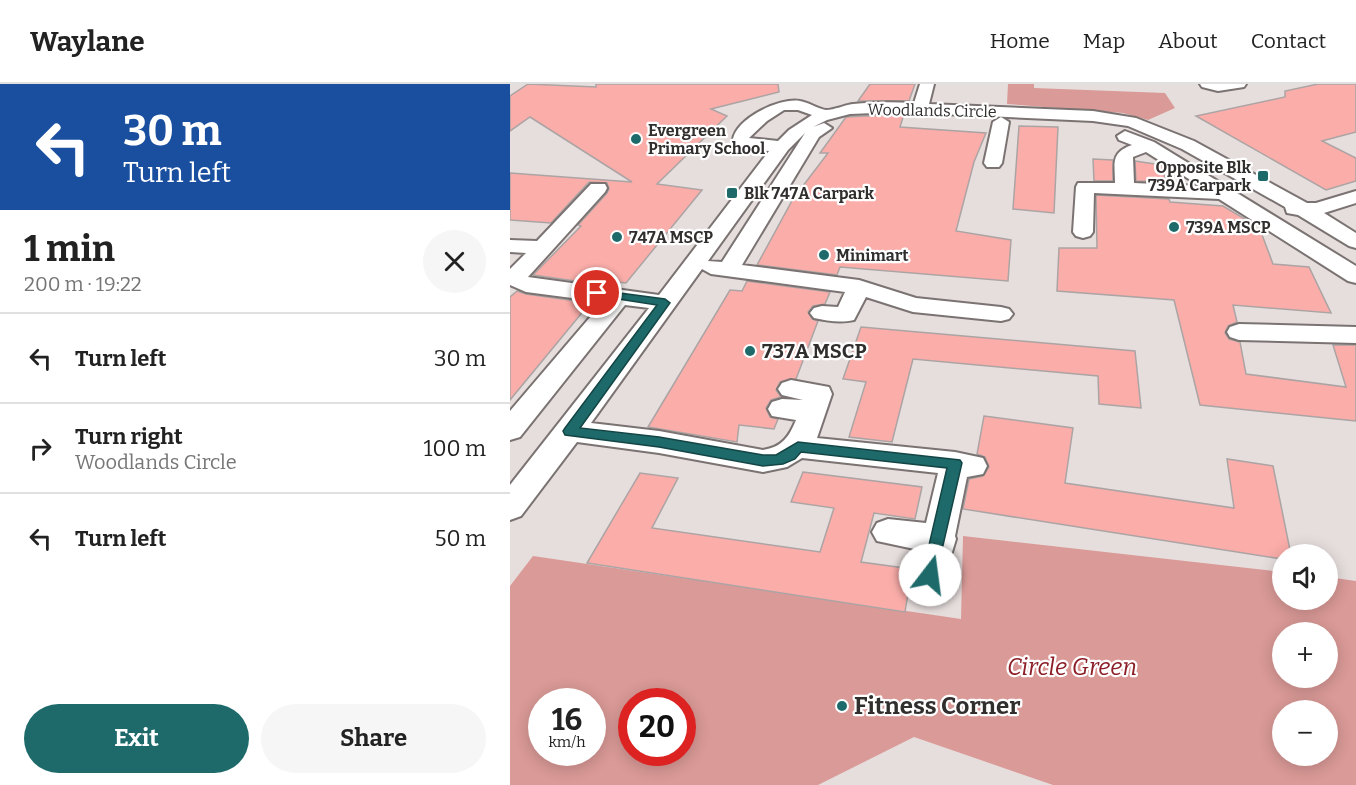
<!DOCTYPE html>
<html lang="en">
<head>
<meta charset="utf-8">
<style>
	body { margin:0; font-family:Bitter,serif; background:#f6f6f6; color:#222; height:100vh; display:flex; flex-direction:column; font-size:22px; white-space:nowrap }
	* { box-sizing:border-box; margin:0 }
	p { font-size:20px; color:#767676 }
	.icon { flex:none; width:33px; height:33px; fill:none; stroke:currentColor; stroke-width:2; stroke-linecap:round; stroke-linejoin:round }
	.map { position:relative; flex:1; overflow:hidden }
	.sheet { display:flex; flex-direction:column; background:#fff; width:510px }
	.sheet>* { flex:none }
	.hud { background:#1a4fa0; color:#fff; overflow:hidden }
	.tools { position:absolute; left:762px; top:460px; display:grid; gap:12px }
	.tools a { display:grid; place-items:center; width:66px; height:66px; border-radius:50%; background:#fff; box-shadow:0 3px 15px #0003; font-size:30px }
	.speed { position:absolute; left:18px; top:604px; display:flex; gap:12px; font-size:30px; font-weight:700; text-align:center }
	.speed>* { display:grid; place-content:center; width:78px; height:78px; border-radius:50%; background:#fff; box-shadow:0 3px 15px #0003; line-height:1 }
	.speed small { font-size:15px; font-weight:400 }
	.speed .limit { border:9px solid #d22; background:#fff; color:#111 }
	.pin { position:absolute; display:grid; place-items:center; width:51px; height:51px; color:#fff; margin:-26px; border:3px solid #fff; border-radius:50%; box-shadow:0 2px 6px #0007 }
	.me { position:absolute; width:66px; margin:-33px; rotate:15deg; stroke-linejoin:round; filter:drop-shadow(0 0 4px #0008) }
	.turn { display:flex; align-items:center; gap:21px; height:126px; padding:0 24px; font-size:27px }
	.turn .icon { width:78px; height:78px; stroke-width:2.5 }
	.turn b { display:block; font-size:42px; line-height:51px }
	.round { display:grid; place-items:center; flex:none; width:63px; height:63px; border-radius:32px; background:#f6f6f6 }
	.overview { display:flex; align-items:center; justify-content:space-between; height:102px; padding:0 24px }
	h1 { font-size:36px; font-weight:700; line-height:45px }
	.primary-button { display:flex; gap:12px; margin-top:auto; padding:12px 24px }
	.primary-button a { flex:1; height:69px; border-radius:36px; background:#1e6a6a; color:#fff; font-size:24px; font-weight:700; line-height:69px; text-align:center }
	.primary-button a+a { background:#f6f6f6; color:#222 }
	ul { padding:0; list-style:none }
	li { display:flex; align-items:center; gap:18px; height:90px; padding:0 24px; border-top:2px solid #e0e0e0 }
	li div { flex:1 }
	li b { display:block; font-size:22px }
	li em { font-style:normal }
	header { display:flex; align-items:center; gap:36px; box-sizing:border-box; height:84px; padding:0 30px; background:#fff; border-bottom:2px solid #e0e0e0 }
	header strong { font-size:28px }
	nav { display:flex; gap:33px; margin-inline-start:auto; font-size:21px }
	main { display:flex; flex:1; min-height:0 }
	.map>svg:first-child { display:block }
</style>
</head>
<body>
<header>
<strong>Waylane</strong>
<nav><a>Home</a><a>Map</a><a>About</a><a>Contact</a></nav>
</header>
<main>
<section class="sheet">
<div class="hud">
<div class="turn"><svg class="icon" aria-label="left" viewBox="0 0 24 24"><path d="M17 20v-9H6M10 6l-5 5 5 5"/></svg><div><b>30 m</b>Turn left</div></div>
</div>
<div class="overview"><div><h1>1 min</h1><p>200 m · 19:22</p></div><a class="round"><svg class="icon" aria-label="close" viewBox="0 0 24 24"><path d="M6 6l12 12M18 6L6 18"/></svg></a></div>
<ul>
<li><svg class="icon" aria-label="left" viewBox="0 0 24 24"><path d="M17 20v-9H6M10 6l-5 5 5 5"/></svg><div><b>Turn left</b></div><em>30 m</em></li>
<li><svg class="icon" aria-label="right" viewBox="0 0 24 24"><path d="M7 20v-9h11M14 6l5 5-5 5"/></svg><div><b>Turn right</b><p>Woodlands Circle</p></div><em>100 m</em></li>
<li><svg class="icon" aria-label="left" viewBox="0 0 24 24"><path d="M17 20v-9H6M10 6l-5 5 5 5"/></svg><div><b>Turn left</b></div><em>50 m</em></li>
</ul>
<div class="primary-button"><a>Exit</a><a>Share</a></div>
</section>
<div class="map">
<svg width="846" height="701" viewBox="0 0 846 701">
	<rect width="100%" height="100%" fill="#e6dedd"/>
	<g fill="#da9a97" fill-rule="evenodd">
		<polygon points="498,0 524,0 524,4 655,9 665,24 638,36 613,29 497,20"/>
		<path d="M453,452l319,36v28h46v-23l28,4v204h-303l-139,-48 -96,48h-308v-199l23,-30 428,63zM772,549h46v45h-46zM32,618h50v51h-50zM122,618h50v51h-50zM772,627h46v45h-46z"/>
	</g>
	<g fill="#faada9" stroke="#aca4a4" stroke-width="1.5">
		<polygon points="18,0 86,3 86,0 268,0 269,8 201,25 217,32 147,100 192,106 116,199 97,197 94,201 23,191 71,142 68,141 97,109 99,105 97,99 79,98 41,139 0,136 0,89 122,98 20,33 0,47 0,12"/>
		<polygon points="360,0 405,0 399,17 348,17"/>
		<polygon points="808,0 846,0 846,48 812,57 846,74 846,97 816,106 686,32 775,13 775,7"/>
		<polygon points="394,30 390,43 476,49 464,78 446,147 501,156 498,197 330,183 327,191 247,181 283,115 318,69 310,69 336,33"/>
		<polygon points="509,42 548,43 544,129 503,125"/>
		<polygon points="583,75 603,76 603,97 584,97"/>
		<polygon points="625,77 652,81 656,98 626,97"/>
		<polygon points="586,111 659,115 660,118 713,122 740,138 743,148 751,148 763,180 799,183 821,229 723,221 727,238 718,242 715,249 719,255 730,258 736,290 836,303 823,261 846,261 846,337 690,321 664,216 547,207 549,164 587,164"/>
		<polygon points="237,197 320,208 315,220 303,222 298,228 302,235 308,237 286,295 270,298 266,306 271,313 261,316 256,324 260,333 268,335 264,345 229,341 227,358 138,343 220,206 232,207"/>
		<polygon points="7,207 16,210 80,219 0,316 0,213"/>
		<polygon points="351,243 625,267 631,324 589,320 588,292 403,275 382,358 339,353 356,298 333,295"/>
		<polygon points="474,332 563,344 555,399 724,424 717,375 763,382 781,471 772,471 772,475 453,425 459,395 473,392 479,383 475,373 467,370"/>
		<polygon points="293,388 412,403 405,435 364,429 351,478 402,485 395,528 77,479 130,389 168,394 142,444 310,468 324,424 281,418"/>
	</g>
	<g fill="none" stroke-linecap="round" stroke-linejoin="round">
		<defs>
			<g id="minor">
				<path d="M410,0h14l-5,20 164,7 43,7 58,23 113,62h9l40,-12v12l-32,10 32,20v15l-7,-2 -51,-31 -11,-2 -2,-6 -103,-58 -54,-23 -35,-5 -193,-9 -50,2 -23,6 -14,7 11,-4 8,5 -13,9 -77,128 117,15 57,18 85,9 8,2 4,5 -4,5 -8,2 -88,-9 -47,-15 -12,23c-13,3 -27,1 -40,-2l-4,-5 4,-5 8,-2 16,1 7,-15 -134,-18 -9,-5 -111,154 68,8 104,19c19,-3 26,-13 33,-30l-24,-4 -4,-7 4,-7 10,-3 21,1 -21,-5 -4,-6 4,-6 9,-3 38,7 3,7 -15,44 138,14 28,6 4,8 -4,8 -16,3 -12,59 1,3 -14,46 -12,5 -12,-5 -5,-10 6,-25 -42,-9 -5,-9 5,-9 11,-4 38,4 12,-50 -136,-15 -15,9 -24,5 -104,-19 -82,-11 -56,74 -11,4v-35l139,-177 -24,-3 -105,132 -10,3v-29l93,-109 -77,-10 -16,-7v-16l16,-16 -16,-1v-12l27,1 54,-57h14l2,4 -2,4 -77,85 131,18 110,-144 -25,-2 -11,-9c2,-21 47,-43 67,-39 8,1 18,8 26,9 8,0 19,-5 27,-6 20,-2 41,-2 61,-1zM274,26h14l14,5 -23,15 -11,11 -29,-3 18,-17zM295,49l-83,129 -14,-1 80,-111z"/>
				<polygon points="690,0 736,0 734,3 708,7 692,3"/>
				<polygon points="491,33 499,38 492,79 489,83 477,83 474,79 483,38"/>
				<path d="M615,47l29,11 202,124v17l-8,-2 -129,-82 -125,-6 -1,39 -3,4 -7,2 -7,-2 -3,-4 3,-45 2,-4h37c0,-20 -5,-30 17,-38l-13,-5 -2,-4zM636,68l54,34 -66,-3 -1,-26z"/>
				<polygon points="729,240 846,243 846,259 729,256 720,253 717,248 720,243"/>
			</g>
		</defs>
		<use href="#minor" stroke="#7a7372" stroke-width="4"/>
		<use href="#minor" fill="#fff" fill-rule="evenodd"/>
	</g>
	<polygon fill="#1e6a6a" stroke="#144545" stroke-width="1.5" points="87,206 155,215 160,219 70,344 149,353 253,371 266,371 288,358 450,376 452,379 425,496 420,498 414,496 412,491 437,384 291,368 285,375 273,380 253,382 149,363 55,351 53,347 55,344 147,221 83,211 83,207"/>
	<g fill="#1e6a6a" stroke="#fff" stroke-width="2">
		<circle cx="126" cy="55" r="6"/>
		<rect x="747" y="86" width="12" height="12" rx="3"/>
		<rect x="216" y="103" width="12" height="12" rx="3"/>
		<circle cx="664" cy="143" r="6"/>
		<circle cx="107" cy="153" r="6"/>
		<circle cx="314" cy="171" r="6"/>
		<circle cx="240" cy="267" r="6"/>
		<circle cx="332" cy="622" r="6"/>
	</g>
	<g text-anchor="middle" stroke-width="4.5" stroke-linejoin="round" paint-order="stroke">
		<g font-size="16" fill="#312e2e" stroke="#fff">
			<text transform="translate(422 26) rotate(1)" y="6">Woodlands Circle</text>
		</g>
		<g font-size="16" font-weight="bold" fill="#312e2e" stroke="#fff" text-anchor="start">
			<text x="138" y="52">Evergreen<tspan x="138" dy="18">Primary School</tspan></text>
			<text x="741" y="89" text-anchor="end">Opposite Blk<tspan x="741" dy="18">739A Carpark</tspan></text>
			<text x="234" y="115">Blk 747A Carpark</text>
			<text x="676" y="149">739A MSCP</text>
			<text x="119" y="159">747A MSCP</text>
			<text x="326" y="177">Minimart</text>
		</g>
		<g font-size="20" font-weight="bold" fill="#312e2e" stroke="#fff" text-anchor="start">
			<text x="252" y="274">737A MSCP</text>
		</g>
		<g font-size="24" font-style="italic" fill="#8c1e27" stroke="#fff">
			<text x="562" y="591">Circle Green</text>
		</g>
		<g font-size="24" font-weight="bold" fill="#312e2e" stroke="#fff" text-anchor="start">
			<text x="344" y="630">Fitness Corner</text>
		</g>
	</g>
</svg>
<div class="tools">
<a><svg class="icon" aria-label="sound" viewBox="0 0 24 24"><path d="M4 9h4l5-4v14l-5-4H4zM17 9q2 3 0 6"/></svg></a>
<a>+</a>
<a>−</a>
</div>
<div class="speed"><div>16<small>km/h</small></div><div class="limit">20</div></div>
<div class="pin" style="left:87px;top:209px;background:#d93025"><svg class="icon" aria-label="arrive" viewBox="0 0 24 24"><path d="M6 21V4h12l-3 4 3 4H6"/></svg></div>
<svg class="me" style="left:420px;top:491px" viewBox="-20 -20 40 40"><circle r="19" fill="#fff"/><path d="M0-13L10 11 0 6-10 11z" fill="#1e6a6a"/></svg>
</div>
</main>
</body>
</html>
